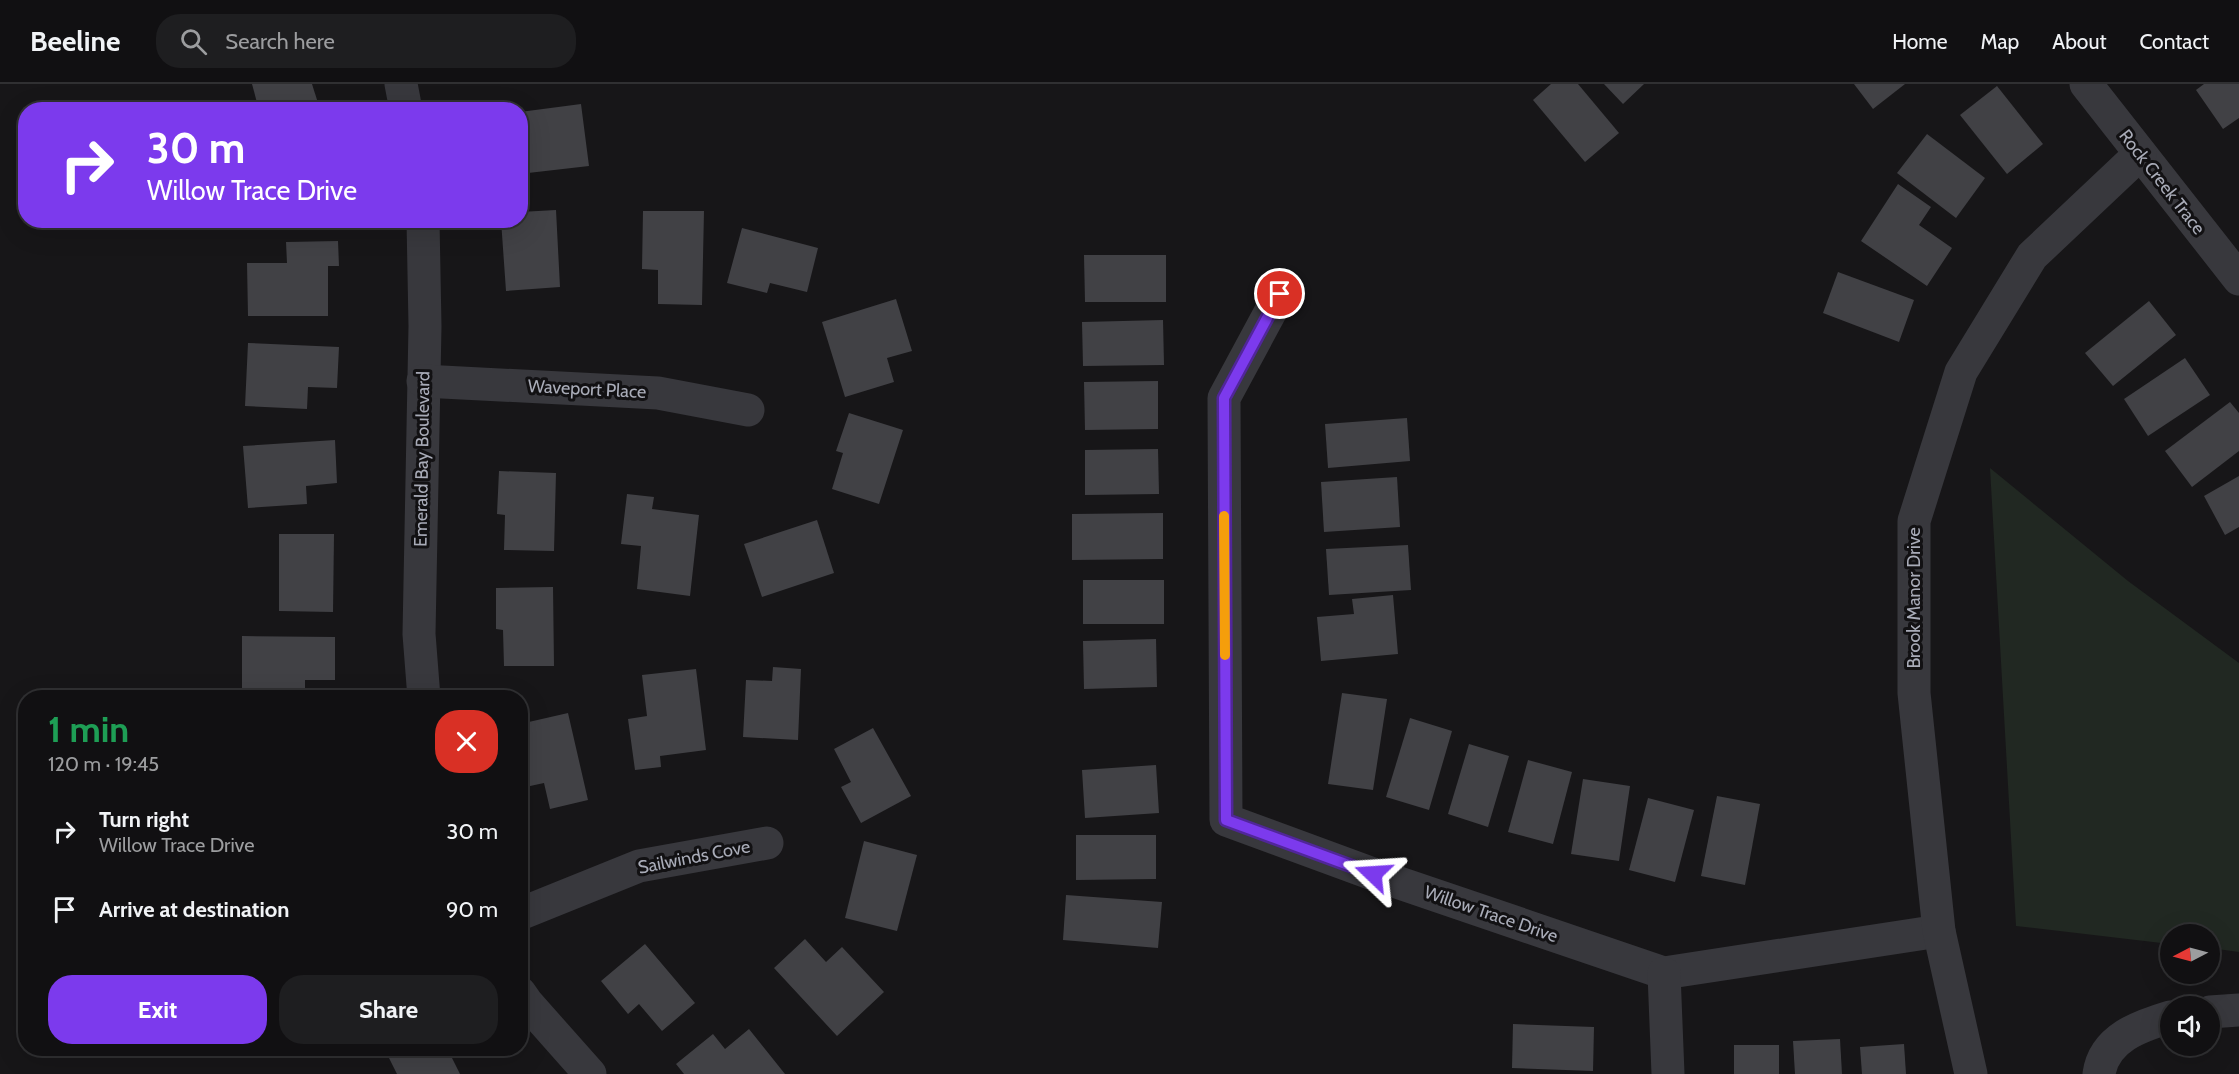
<!DOCTYPE html>
<html lang="en">
<head>
<meta charset="utf-8">
<style>
	body { margin:0; font-family:Cabin,sans-serif; background:#1e1e20; color:#f1f3f6; height:100vh; display:flex; flex-direction:column; font-size:22px; white-space:nowrap }
	* { box-sizing:border-box; margin:0 }
	p { font-size:20px; color:#9c9d9f }
	.icon { flex:none; width:33px; height:33px; fill:none; stroke:currentColor; stroke-width:2; stroke-linecap:round; stroke-linejoin:round }
	.map { position:relative; flex:1; overflow:hidden }
	.panel { position:absolute; left:18px; top:606px; width:510px; height:366px; display:flex; flex-direction:column; background:#111012; border-radius:24px; box-shadow:0 6px 24px #0002,0 0 0 2px #303032 }
	.panel>* { flex:none }
	.guide { position:absolute; left:18px; top:18px; width:510px; height:126px; border-radius:24px; box-shadow:0 6px 24px #0002,0 0 0 2px #303032; background:#7c3aed; color:#fff; overflow:hidden }
	.needle { width:39px; rotate:264deg }
	.fabs { position:absolute; left:2160px; top:840px; display:grid; gap:12px }
	.fabs a { display:grid; place-items:center; width:60px; height:60px; border-radius:50%; background:#111012; box-shadow:0 6px 24px #0002,0 0 0 2px #303032; font-size:30px }
	.pin { position:absolute; display:grid; place-items:center; width:51px; height:51px; color:#fff; margin:-26px; border:3px solid #fff; border-radius:50%; box-shadow:0 2px 6px #0007 }
	.me { position:absolute; width:66px; margin:-33px; rotate:290deg; stroke-linejoin:round; filter:drop-shadow(0 0 4px #0008) }
	.turn { display:flex; align-items:center; gap:21px; height:126px; padding:0 30px; font-size:27px }
	.turn .icon { width:78px; height:78px; stroke-width:2.5 }
	.turn b { display:block; font-size:42px; line-height:51px }
	.round { display:grid; place-items:center; flex:none; width:63px; height:63px; border-radius:24px; background:#1e1e20 }
	.overview { display:flex; align-items:center; justify-content:space-between; height:102px; padding:0 30px }
	h1 { font-size:36px; font-weight:700; line-height:45px; color:#1e9e55 }
	.cta { display:flex; gap:12px; margin-top:auto; padding:12px 30px }
	.cta a { flex:1; height:69px; border-radius:24px; background:#7c3aed; color:#fff; font-size:24px; font-weight:700; line-height:69px; text-align:center }
	.cta a+a { background:#1e1e20; color:#f1f3f6 }
	ul { padding:0; list-style:none }
	li { display:flex; align-items:center; gap:18px; height:78px; padding:0 30px }
	li div { flex:1 }
	li b { display:block; font-size:22px }
	li em { font-style:normal }
	header { display:flex; align-items:center; gap:36px; box-sizing:border-box; height:84px; padding:0 30px; background:#111012; border-bottom:2px solid #303032 }
	header strong { font-size:28px }
	nav { display:flex; gap:33px; margin-inline-start:auto; font-size:21px }
	.search { width:420px; height:54px; background:#1e1e20; display:flex; align-items:center; gap:15px; box-sizing:border-box; padding:0 21px; border-radius:24px; color:#9c9d9f; font-size:22px }
	.map>svg:first-child { display:block }
</style>
</head>
<body>
<header>
<strong>Beeline</strong>
<div class="search"><svg class="icon" aria-label="search" viewBox="0 0 24 24"><circle cx="10" cy="10" r="6"/><path d="M15 15l6 6"/></svg>Search here</div>
<nav><a>Home</a><a>Map</a><a>About</a><a>Contact</a></nav>
</header>
<div class="map">
<svg width="2239" height="990" viewBox="0 0 2239 990">
	<rect width="100%" height="100%" fill="#171618"/>
	<polygon fill="#212822" points="1990,384 2128,497 2239,579 2239,868 2210,864 2210,850 2170,850 2170,860 2016,842"/>
	<g fill="#414145">
		<polygon points="252,0 312,0 318,19 296,26 259,26"/>
		<polygon points="1551,0 1578,0 1619,49 1585,78 1533,16"/>
		<polygon points="1604,0 1644,0 1623,20"/>
		<polygon points="1854,0 1905,0 1873,25"/>
		<polygon points="2204,0 2239,0 2239,34 2223,45 2196,6"/>
		<polygon points="1997,2 2043,60 2007,90 1960,31"/>
		<polygon points="581,20 589,82 528,89 525,70 520,71 520,28"/>
		<polygon points="1927,50 1985,94 1956,134 1897,89"/>
		<polygon points="1898,100 1931,123 1919,141 1952,164 1927,202 1861,157"/>
		<polygon points="556,126 560,203 506,207 501,136 520,136 520,128"/>
		<polygon points="643,127 704,127 702,221 658,220 658,186 642,185"/>
		<polygon points="742,144 818,164 807,208 770,199 767,209 727,199"/>
		<polygon points="338,157 339,182 328,182 328,232 248,232 247,179 287,179 286,158"/>
		<polygon points="1084,171 1166,171 1166,218 1085,218"/>
		<polygon points="1838,188 1914,216 1899,258 1823,229"/>
		<polygon points="896,215 912,267 887,274 894,298 845,313 822,238"/>
		<polygon points="2149,217 2176,251 2113,302 2085,269"/>
		<polygon points="1163,236 1164,281 1083,282 1082,238"/>
		<polygon points="248,259 339,263 337,304 308,303 307,325 245,322"/>
		<polygon points="2185,274 2210,311 2148,352 2124,315"/>
		<polygon points="1158,297 1158,345 1085,346 1084,298"/>
		<polygon points="2230,318 2239,329 2239,367 2192,403 2165,367"/>
		<polygon points="849,329 903,346 879,420 832,405 843,369 836,367"/>
		<polygon points="1407,334 1410,377 1328,384 1325,340"/>
		<polygon points="335,356 337,399 306,402 307,420 248,424 243,362"/>
		<polygon points="1158,365 1159,410 1085,411 1085,366"/>
		<polygon points="499,387 556,389 554,467 504,466 505,431 497,430"/>
		<polygon points="2239,392 2239,443 2225,451 2204,412"/>
		<polygon points="1397,393 1400,443 1324,448 1321,398"/>
		<polygon points="627,410 654,413 652,425 699,431 690,512 637,505 641,462 621,460"/>
		<polygon points="1163,429 1163,475 1072,476 1072,430"/>
		<polygon points="817,436 834,489 762,513 744,460"/>
		<polygon points="279,450 334,450 333,528 279,527"/>
		<polygon points="1408,461 1411,506 1329,511 1326,465"/>
		<rect x="1083" y="496" width="81" height="44"/>
		<polygon points="553,503 554,582 504,582 503,546 496,545 496,504"/>
		<polygon points="1393,511 1398,570 1321,577 1317,533 1354,530 1352,515"/>
		<polygon points="242,552 335,553 335,596 305,596 305,614 242,614"/>
		<polygon points="1156,555 1157,603 1084,605 1083,557"/>
		<polygon points="773,583 801,585 798,656 743,653 746,596 772,597"/>
		<polygon points="696,585 706,666 660,672 661,683 635,686 628,635 647,632 642,591"/>
		<polygon points="1342,609 1387,615 1373,706 1328,700"/>
		<polygon points="568,629 588,716 550,725 544,699 521,704 520,640"/>
		<polygon points="1410,634 1452,647 1429,726 1386,713"/>
		<polygon points="873,644 911,712 861,739 841,703 851,698 834,665"/>
		<polygon points="1469,660 1509,672 1488,743 1448,730"/>
		<polygon points="1528,676 1572,688 1553,760 1508,748"/>
		<polygon points="1156,681 1159,729 1085,734 1082,686"/>
		<polygon points="1583,695 1630,702 1619,777 1571,770"/>
		<polygon points="1717,712 1760,720 1745,801 1701,792"/>
		<polygon points="1648,714 1694,726 1675,798 1629,786"/>
		<polygon points="1076,751 1156,751 1156,795 1076,796"/>
		<polygon points="864,757 917,771 897,847 845,834"/>
		<polygon points="1066,811 1162,818 1158,864 1063,856"/>
		<polygon points="805,855 826,878 842,863 884,908 837,952 774,884"/>
		<polygon points="645,860 695,919 662,947 639,920 628,930 601,897"/>
		<polygon points="1513,940 1594,943 1593,987 1512,984"/>
		<polygon points="749,945 785,990 684,990 676,980 713,950 725,965"/>
		<polygon points="1840,955 1842,990 1795,990 1793,957"/>
		<polygon points="1904,960 1906,990 1862,990 1860,963"/>
		<rect x="1734" y="961" width="45" height="29"/>
		<polygon points="384,964 447,964 460,990 397,990"/>
	</g>
	<g fill="none" stroke-linecap="round" stroke-linejoin="round">
		<g stroke="#38383d" stroke-width="33">
			<polyline points="401,0 406,26"/>
			<polyline points="2086,0 2239,195"/>
			<polyline points="423,136 425,242 419,550 424,614"/>
			<polyline points="1280,210 1224,314 1226,736 1373,790 1664,889 1939,847"/>
			<polyline points="423,297 658,309 748,326"/>
			<polyline points="520,830 639,782 767,759"/>
			<polyline points="1664,889 1668,990"/>
			<polyline points="520,909 527,919 590,990"/>
			<polyline points="2210,928 2239,926"/>
			<polyline points="1971,990 1939,847 1914,609 1914,437 1961,288 2032,172 2140,70"/>
			<path d="M2099,990c5,-36 41,-48 71,-57"/>
		</g>
	</g>
	<g fill="none" stroke-linecap="round" stroke-linejoin="round">
		<defs>
			<polyline id="route" points="1280,210 1224,314 1226,736 1373,790"/>
		</defs>
		<use href="#route" stroke="#51269a" stroke-width="15"/>
		<use href="#route" stroke="#7c3aed" stroke-width="10"/>
		<polyline stroke="#f59e0b" stroke-width="10" points="1224,432 1225,571"/>
	</g>
	<g text-anchor="middle" stroke-width="6" stroke-linejoin="round" paint-order="stroke">
		<g font-size="18" fill="#a9acb8" stroke="#121113">
			<text transform="translate(2162 98) rotate(52)" y="6">Rock Creek Trace</text>
			<text transform="translate(587 305) rotate(3)" y="6">Waveport Place</text>
			<text transform="translate(422 375) rotate(-89)" y="6">Emerald Bay Boulevard</text>
			<text transform="translate(1914 514) rotate(-90)" y="6">Brook Manor Drive</text>
			<text transform="translate(694 773) rotate(-11)" y="6">Sailwinds Cove</text>
			<text transform="translate(1491 830) rotate(19)" y="6">Willow Trace Drive</text>
		</g>
	</g>
</svg>
<div class="fabs">
<a><svg class="needle" viewBox="-14 -14 28 28"><path d="M0-13l5 13h-10z" fill="#e53935"/><path d="M0 13l5-13h-10z" fill="#9c9d9f"/></svg></a>
<a><svg class="icon" aria-label="sound" viewBox="0 0 24 24"><path d="M4 9h4l5-4v14l-5-4H4zM17 9q2 3 0 6"/></svg></a>
</div>
<div class="pin" style="left:1280px;top:210px;background:#d93025"><svg class="icon" aria-label="arrive" viewBox="0 0 24 24"><path d="M6 21V4h12l-3 4 3 4H6"/></svg></div>
<svg class="me" style="left:1373px;top:790px" viewBox="-20 -20 40 40"><path d="M0-17L14 15 0 8-14 15z" fill="#7c3aed" stroke="#fff" stroke-width="4"/></svg>
<div class="guide">
<div class="turn"><svg class="icon" aria-label="right" viewBox="0 0 24 24"><path d="M7 20v-9h11M14 6l5 5-5 5"/></svg><div><b>30 m</b>Willow Trace Drive</div></div>
</div>
<section class="panel">
<div class="overview"><div><h1>1 min</h1><p>120 m · 19:45</p></div><a class="round" style="background:#d93025;color:#fff"><svg class="icon" aria-label="close" viewBox="0 0 24 24"><path d="M6 6l12 12M18 6L6 18"/></svg></a></div>
<ul>
<li><svg class="icon" aria-label="right" viewBox="0 0 24 24"><path d="M7 20v-9h11M14 6l5 5-5 5"/></svg><div><b>Turn right</b><p>Willow Trace Drive</p></div><em>30 m</em></li>
<li><svg class="icon" aria-label="arrive" viewBox="0 0 24 24"><path d="M6 21V4h12l-3 4 3 4H6"/></svg><div><b>Arrive at destination</b></div><em>90 m</em></li>
</ul>
<div class="cta"><a>Exit</a><a>Share</a></div>
</section>
</div>
</body>
</html>
